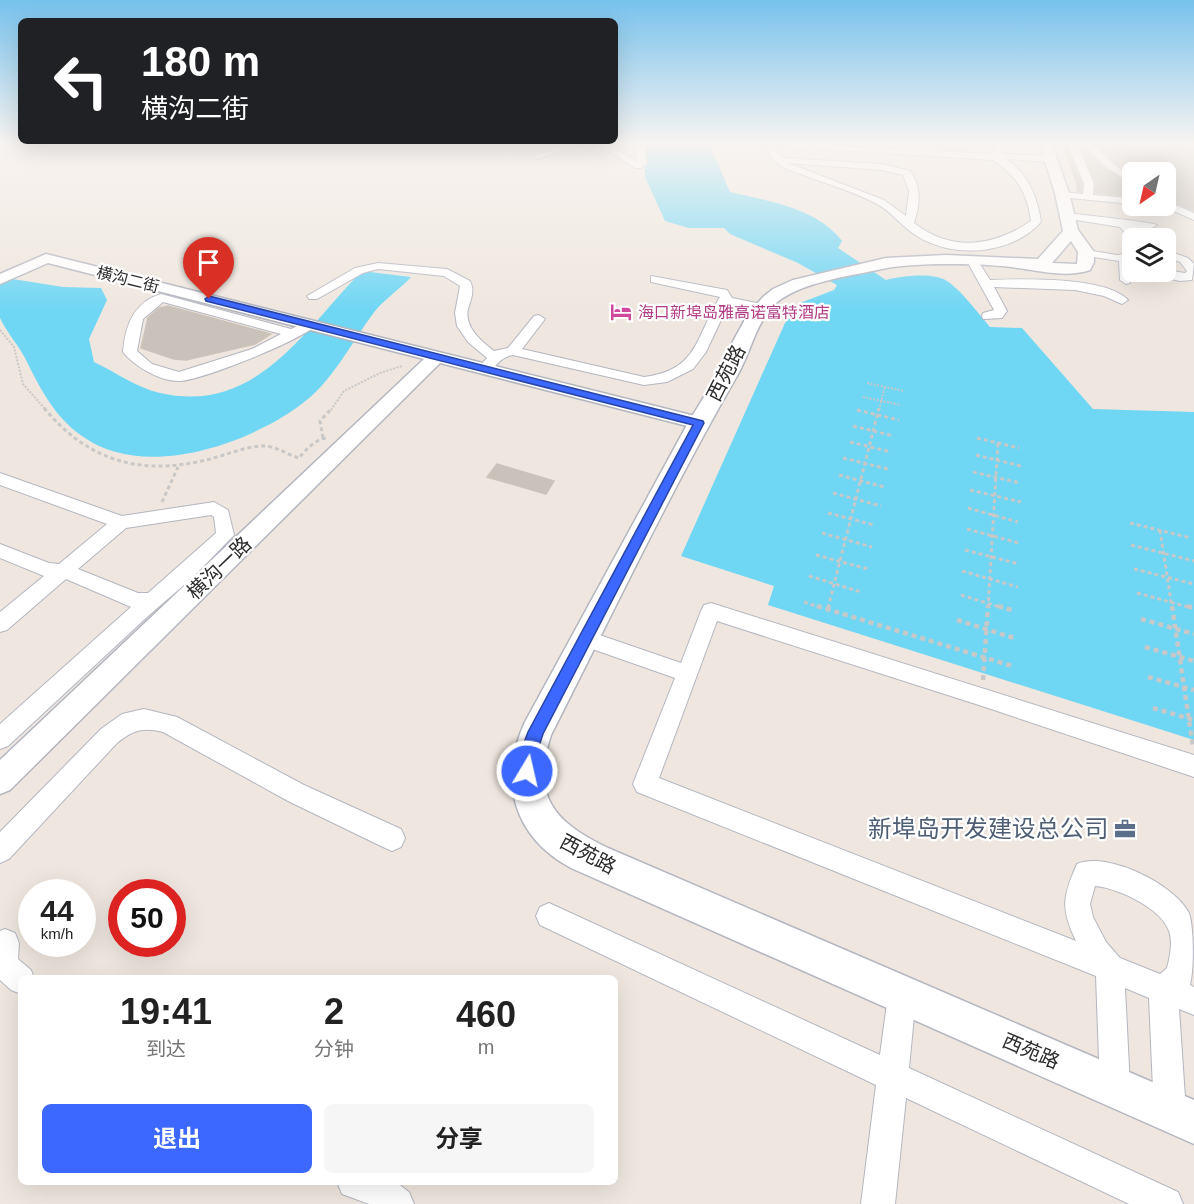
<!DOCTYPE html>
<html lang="zh">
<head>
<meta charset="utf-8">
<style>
	body { margin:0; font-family:Arial,"Noto Sans SC",sans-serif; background:#f6f6f6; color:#222; height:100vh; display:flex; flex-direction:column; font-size:22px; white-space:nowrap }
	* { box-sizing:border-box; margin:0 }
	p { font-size:20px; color:#767676 }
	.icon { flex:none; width:33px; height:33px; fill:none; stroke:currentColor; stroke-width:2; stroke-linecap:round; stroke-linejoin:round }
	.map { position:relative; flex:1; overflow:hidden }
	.drawer { position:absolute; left:18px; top:975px; width:600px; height:210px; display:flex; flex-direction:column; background:#fff; border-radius:9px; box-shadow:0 6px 24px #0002 }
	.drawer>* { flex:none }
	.top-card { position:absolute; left:18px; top:18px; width:600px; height:126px; border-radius:9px; box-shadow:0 6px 24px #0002; background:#202124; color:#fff; overflow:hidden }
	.needle { width:39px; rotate:214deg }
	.buttons { position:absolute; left:1122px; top:162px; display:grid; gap:12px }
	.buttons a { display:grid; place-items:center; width:54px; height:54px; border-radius:9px; background:#fff; box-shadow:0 6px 24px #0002; font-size:30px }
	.speed { position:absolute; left:18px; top:879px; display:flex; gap:12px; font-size:30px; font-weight:700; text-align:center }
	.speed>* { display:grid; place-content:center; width:78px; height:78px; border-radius:50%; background:#fff; box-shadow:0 6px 24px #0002; line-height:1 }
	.speed small { font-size:15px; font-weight:400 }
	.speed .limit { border:9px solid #d22; background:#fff; color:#111 }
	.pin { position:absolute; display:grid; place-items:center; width:51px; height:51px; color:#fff; margin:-62px -26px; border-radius:50% 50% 50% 0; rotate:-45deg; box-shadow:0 0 6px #0007 }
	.pin .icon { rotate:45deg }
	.me { position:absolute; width:66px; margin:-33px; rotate:9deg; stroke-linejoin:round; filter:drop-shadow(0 0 4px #0008) }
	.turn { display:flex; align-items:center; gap:21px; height:126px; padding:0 24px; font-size:27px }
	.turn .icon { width:78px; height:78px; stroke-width:2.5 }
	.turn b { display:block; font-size:42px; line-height:51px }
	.eta { display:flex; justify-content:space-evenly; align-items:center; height:102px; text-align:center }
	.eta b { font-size:36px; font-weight:700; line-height:42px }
	.cta { display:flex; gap:12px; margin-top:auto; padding:12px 24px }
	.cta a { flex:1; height:69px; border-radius:9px; background:#3c68ff; color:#fff; font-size:24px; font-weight:700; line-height:69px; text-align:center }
	.cta a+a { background:#f6f6f6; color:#222 }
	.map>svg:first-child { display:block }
</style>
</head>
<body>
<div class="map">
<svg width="1194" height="1204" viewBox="0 0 1194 1204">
	<rect width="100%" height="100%" fill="#efe7df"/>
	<g fill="#6fd6f4">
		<path d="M645,142h63l22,50c38,9 87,16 112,49l-4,7 48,32c15,-4 48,-8 61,1 14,9 31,32 43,46l32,1 71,81 101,3v328l-426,-135 6,-19 -93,-30 104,-233 15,-20 34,-13 3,-5 -39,-22 -68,-29 -6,-6h-35l-24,-7 -20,-44z"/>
		<path d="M362,271l49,6c-11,12 -26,22 -36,34 -25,33 -42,71 -76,95 -55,40 -157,74 -217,30 -26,-18 -40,-44 -54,-72 -7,-16 -21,-31 -28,-46 0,-7 0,-32 0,-41l63,10 38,1 6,12 -18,39 5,23c21,10 44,26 66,31 96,22 144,-63 202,-122z"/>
	</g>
	<g fill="#c8c2ba" stroke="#cbc3b8" stroke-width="1.5">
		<polygon points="1062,142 1072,142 1068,150 1082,184 1081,192 1077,191 1077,184"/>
		<polygon points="1094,142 1194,142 1194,211 1166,199 1166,172 1132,174 1113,161"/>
		<polygon points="1082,149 1084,149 1105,169 1132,185 1132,196 1095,193 1096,183"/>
		<polygon points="168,306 271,334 255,344 186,360 174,359 141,348 148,318 159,308"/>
		<polygon points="497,464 554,481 546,494 487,477"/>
	</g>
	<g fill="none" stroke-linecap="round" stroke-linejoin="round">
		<defs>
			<g id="minor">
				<polygon points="570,142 582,142 540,159 532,157"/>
				<polygon points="595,142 605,142 637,162 636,142 644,142 647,164 641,168 635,168"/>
				<path d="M765,142l227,12 2,-3 -3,-9h8l3,9 -1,3 50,2 5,3 -5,3 -46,-3c22,12 33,39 36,63 -30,33 -88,37 -124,14 -15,-9 -25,-24 -40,-32 -30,-16 -64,-24 -95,-37l-11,-9zM775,146l218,14c23,16 34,31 38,61 -38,26 -80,31 -117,2 6,-19 8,-35 -4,-52l-28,-7 -100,-6zM788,163l94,7 21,5 6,16 -3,25 -22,-16z"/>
				<polygon points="1080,142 1091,142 1112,163 1132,176 1132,183 1129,182 1106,167 1085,146 1079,148 1094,184 1093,195 1132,198 1132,204 1059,197 1058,195 1063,192 1083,194 1084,184 1070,149 1073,144"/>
				<polygon points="1166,201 1194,213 1194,220 1162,206 1166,206"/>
				<path d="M1068,213c13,2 85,9 89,12l-5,3h-19l10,10 -11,2 -12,-13 -56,-9v-4z"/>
				<polygon points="1086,250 1117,255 1132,253 1130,283 1126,284 1120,280 1119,261 1082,255 1080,253"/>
				<polygon points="1166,250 1188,258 1194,264 1192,280 1180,281 1152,275 1150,272 1166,270 1185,273 1187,271 1180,262 1166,257"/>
				<path d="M974,260l4,1 12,19c32,-1 115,-4 138,20l-6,4 -18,-8 -29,-6 -81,-3 13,24 -5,7 -19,1 -1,-3 1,-3 11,-3 -26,-47z"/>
				<path d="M378,263l69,6 23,12c5,10 1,18 -2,28 -4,18 13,32 26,42l14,-3 26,-32 5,-1 6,4 -23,30 122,28c55,-7 51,-40 76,-80l-69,-15v-6l76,14 5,8 34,7 2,3 -6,4 -34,-7 -22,47 -13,17 -26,13 -23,3 -131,-30c-16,3 -16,14 -28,17l-7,-4 9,-10 -19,-16 -11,-16 -2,-13 5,-27 -16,-10 -66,-7 -15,4 -46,26h-8l-2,-3 48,-28z"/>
				<path d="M161,294l130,35 20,-9 7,4c-16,16 -115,56 -138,57 -19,1 -46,-15 -57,-29 2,-25 10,-50 38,-58zM163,302l118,32 -29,15 -73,23 -27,-8 -15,-13 6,-32z"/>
				<path d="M0,473l122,43 92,-14 14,8 6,25 -38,39 14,5 3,5 -3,5 -7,2 -19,-6 -36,31 -140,130 -8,3v-25l131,-117 -65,-28 -59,51 -7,2v-20l44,-36 -44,-18v-14l49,19 10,1 48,-40 -107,-39zM211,515l3,2 2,16 -68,60h-10l-60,-24 48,-41z"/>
				<path d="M711,603l483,152v22l-212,-71 -265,-85 -58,157 417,163c-16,-33 -13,-45 1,-77 30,-13 97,20 112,49 5,15 5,56 1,72l4,2v28l-15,-6 7,103 -5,11 -11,5 -11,-5 -5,-11 -5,-114 -24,-10 5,99 -4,11 -11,4 -11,-4 -4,-11 -4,-111 -459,-184 -4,-8 42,-106 -97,-34 -3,-6 3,-6 7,-2 96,33 20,-52 3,-6zM1095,886c23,2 66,22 74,45 4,11 1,26 -2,37l-7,6 -40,-16 -14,-16 -13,-25 -3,-13z"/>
				<path d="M144,709l33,8 127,68 97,44 4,9 -4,9 -9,4 -9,-4 -95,-46 -125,-69c-20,-5 -30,-2 -46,11l-108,116 -9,4v-31l101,-103 21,-15z"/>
				<polygon points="549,903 880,1055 888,996 892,986 902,982 912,986 916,996 909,1068 1178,1192 1183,1204 1129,1204 906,1098 895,1204 861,1204 876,1085 540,925 536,916 540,907"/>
				<polygon points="5,929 15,933 19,943 18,959 31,970 34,978 21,978 21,994 11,990 0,980 0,931"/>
				<polygon points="337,1182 396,1182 409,1192 414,1204 369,1204 342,1194"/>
			</g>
			<polygon id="tertiary" points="46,254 699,417 706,419 708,423 706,427 699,429 440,363 10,790 0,794 0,760 424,359 48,263 0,284 0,274"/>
			<path id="secondary" d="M1039,142h12l18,51 9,37 16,22v10l-4,8c-23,8 -49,1 -72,-2 -31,-5 -106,-6 -136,1 -31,7 -83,13 -107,35 -20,20 -24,48 -38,72 -67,116 -125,239 -186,359 -20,62 3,87 57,113l586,252v44l-623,-276c-58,-31 -73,-88 -46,-146l163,-299 36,-59 7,-19 17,-31 15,-17 10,-8 20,-9 93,-22 60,-3 92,4 25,-28 -8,-38zM1071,241l7,11 -1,12 -25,-1z"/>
		</defs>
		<use href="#minor" stroke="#b3b6c1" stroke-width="2"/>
		<use href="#tertiary" stroke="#b3b6c1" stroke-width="3"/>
		<use href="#secondary" stroke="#b3b6c1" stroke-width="3"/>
		<g stroke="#c8c8c8" stroke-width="2" stroke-dasharray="2 1.5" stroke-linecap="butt">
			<polyline points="0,330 14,347 23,384 46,410"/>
			<polyline points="867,383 904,391"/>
			<polyline points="863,397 901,405"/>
			<polyline points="331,410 344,391 380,373 402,366"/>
			<polyline points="879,410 885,386"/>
		</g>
		<g stroke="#c8c8c8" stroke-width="3" stroke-dasharray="4 3" stroke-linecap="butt">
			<path d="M44,408c44,53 96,68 162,52 18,-4 39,-14 58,-14 12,0 24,9 35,12 7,-9 17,-19 28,-20"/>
			<polyline points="857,410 899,420"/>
			<polyline points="853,426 894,436"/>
			<polyline points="323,438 320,421 332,408"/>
			<polyline points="977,438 1019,448"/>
			<polyline points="850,442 891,452"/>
			<polyline points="976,455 1021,466"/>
			<polyline points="843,458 888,469"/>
			<polyline points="973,472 1020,483"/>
			<polyline points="839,475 884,487"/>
			<polyline points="970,490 1021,502"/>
			<polyline points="833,493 881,506"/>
			<polyline points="162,502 178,467"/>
			<polyline points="968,508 1018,522"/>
			<polyline points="828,513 874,525"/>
			<polyline points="1130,523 1191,538"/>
			<polyline points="967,529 1019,543"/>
			<polyline points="1160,530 1172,608"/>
			<polyline points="822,533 872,547"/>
			<polyline points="1131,545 1194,561"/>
			<polyline points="965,550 1019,564"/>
			<polyline points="816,555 868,569"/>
			<polyline points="1134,569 1194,584"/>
			<polyline points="962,571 1018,587"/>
			<polyline points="809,576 861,592"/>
			<polyline points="1137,593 1192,608"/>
			<polyline points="961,595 1003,608"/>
			<polyline points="804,602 822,608"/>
			<polyline points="828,608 879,408"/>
			<polyline points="988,608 998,443"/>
		</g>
		<g stroke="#c8c8c8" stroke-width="4.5" stroke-dasharray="5 4" stroke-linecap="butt">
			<polyline points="817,606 1012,666"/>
			<polyline points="998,606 1015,611"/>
			<polyline points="1172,606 1193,747"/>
			<polyline points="1187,606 1194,608"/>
			<polyline points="828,609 829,606"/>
			<polyline points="1141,619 1194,634"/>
			<polyline points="957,620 1014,638"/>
			<polyline points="1145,647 1194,661"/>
			<polyline points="1148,677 1194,690"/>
			<polyline points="983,680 988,606"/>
			<polyline points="1153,708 1194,720"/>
		</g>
		<use href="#minor" fill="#fff" fill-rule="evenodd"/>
		<use href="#tertiary" fill="#fff" fill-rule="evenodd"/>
		<use href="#secondary" fill="#fff" fill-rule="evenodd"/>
	</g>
	<linearGradient id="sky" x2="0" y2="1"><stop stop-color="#77c2ed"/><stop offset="0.46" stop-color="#f8f4f1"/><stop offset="1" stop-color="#f8f4f1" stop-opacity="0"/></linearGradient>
	<rect width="1194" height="311" fill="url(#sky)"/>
	<path fill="#3c68ff" stroke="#2744a6" stroke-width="1.5" d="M209,296l494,125 1,2 -161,311 -7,21 -3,22 -6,2 -6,-2c-6,-15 2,-31 7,-45l165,-307 -487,-124 -1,-2z"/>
	<defs>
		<symbol id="hotel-bare" viewBox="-9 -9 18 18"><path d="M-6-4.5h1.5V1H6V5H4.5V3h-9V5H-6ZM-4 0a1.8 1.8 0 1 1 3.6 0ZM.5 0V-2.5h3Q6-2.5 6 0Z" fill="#d1479c" stroke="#fff" stroke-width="2.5" paint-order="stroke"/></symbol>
		<symbol id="office-bare" viewBox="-9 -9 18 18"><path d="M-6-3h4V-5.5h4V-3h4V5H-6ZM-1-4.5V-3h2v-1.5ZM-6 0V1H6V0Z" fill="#5c6f8a" stroke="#fff" stroke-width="2.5" paint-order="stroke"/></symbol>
	</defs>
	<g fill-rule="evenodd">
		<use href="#hotel-bare" x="606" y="297" width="30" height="30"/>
		<use href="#office-bare" x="1110" y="814" width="30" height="30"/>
	</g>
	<g text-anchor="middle" stroke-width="4.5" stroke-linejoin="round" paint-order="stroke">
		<g font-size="16" fill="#2d2d2d" stroke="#fff">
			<text transform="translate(128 279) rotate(14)" y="6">横沟二街</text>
		</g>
		<g font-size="16" fill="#b23c85" stroke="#fff" text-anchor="start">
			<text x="638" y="318">海口新埠岛雅高诺富特酒店</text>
		</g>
		<g font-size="20" fill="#2d2d2d" stroke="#fff">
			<text transform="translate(726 373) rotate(-63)" y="7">西苑路</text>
			<text transform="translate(219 568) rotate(-44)" y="7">横沟一路</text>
			<text transform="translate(588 854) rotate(28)" y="7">西苑路</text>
			<text transform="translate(1031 1051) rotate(23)" y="7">西苑路</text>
		</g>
		<g font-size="24" fill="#4e5e75" stroke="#fff" text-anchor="end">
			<text x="1108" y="837">新埠岛开发建设总公司</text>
		</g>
	</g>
</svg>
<div class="buttons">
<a><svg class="needle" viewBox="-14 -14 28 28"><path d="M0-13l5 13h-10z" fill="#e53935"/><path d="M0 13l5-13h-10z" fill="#767676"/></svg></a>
<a><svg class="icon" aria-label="layers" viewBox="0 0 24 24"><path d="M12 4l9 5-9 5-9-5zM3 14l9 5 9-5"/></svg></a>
</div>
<div class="speed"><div>44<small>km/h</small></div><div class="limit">50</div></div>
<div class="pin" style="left:209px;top:299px;background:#d93025"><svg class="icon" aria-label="arrive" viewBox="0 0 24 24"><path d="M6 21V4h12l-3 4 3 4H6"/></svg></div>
<svg class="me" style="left:527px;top:771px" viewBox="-20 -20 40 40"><circle r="17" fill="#3c68ff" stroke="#fff" stroke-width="3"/><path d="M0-11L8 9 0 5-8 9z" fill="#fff"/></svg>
<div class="top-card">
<div class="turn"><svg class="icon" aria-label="left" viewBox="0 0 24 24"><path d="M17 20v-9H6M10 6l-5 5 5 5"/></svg><div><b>180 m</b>横沟二街</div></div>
</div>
<section class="drawer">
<div class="eta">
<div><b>19:41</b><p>到达</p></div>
<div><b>2</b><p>分钟</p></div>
<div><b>460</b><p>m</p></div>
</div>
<div class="cta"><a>退出</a><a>分享</a></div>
</section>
</div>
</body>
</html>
